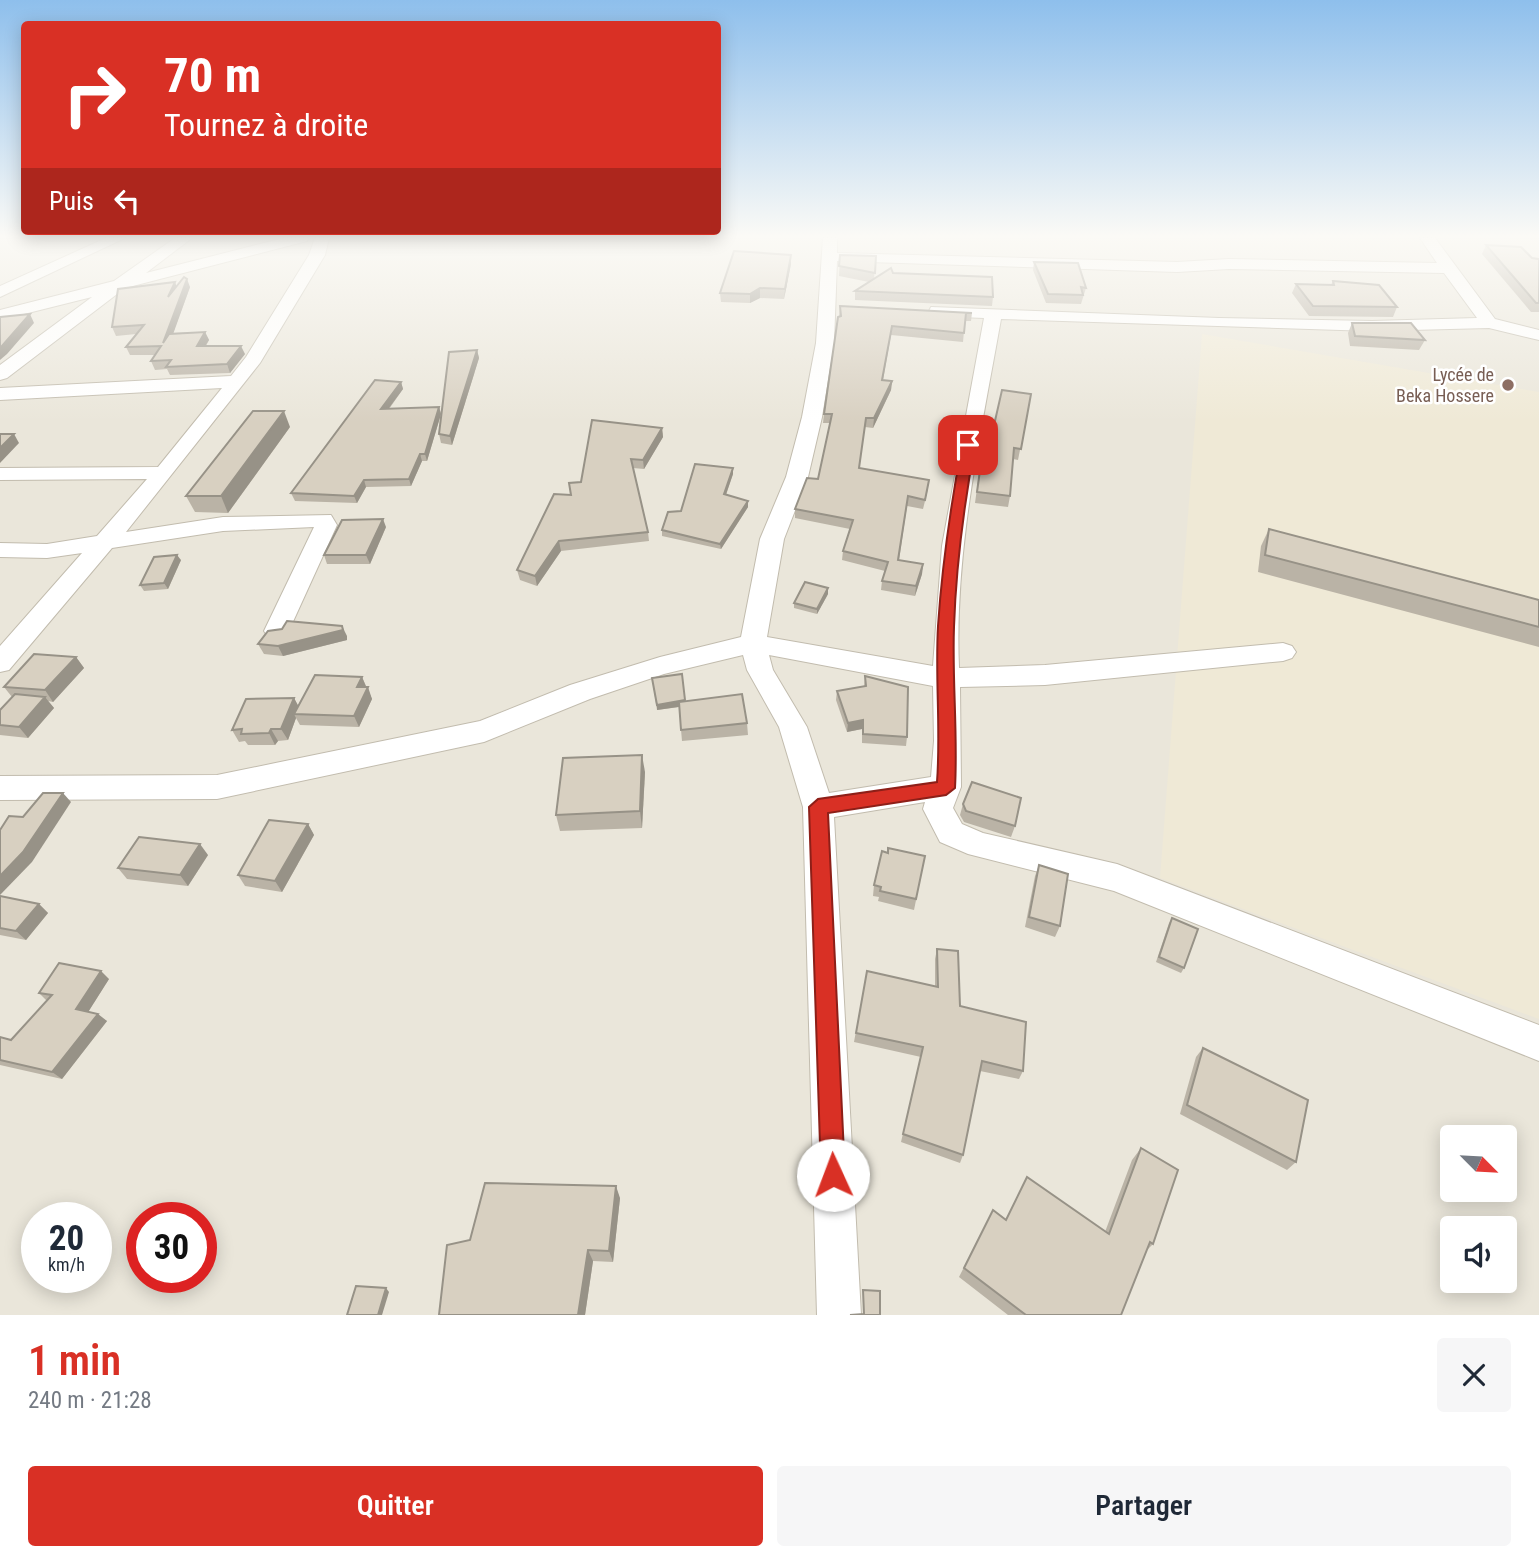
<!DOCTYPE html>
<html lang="fr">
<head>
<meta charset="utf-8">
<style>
	body { margin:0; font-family:"Roboto Condensed",sans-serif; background:#f6f6f7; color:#1f2937; height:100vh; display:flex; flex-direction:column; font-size:26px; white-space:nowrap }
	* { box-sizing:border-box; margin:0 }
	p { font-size:23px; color:#747a83 }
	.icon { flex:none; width:38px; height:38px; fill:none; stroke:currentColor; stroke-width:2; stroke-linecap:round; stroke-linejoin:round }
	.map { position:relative; height:1315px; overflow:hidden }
	.side { display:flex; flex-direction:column; background:#fff; flex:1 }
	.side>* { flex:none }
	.top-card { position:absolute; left:21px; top:21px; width:700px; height:214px; border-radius:7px; box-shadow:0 4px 18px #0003; background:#d93025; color:#fff; overflow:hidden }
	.needle { width:46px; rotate:114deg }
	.controls { position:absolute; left:1440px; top:1125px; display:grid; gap:14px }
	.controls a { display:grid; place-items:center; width:77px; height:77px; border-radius:7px; background:#fff; box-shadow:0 4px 18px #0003; font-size:35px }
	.speed { position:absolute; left:21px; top:1202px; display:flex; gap:14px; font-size:35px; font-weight:700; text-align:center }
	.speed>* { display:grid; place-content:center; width:91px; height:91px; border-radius:50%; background:#fff; box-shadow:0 4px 18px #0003; line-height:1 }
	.speed small { font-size:18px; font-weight:400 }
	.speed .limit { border:10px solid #d22; background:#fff; color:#111 }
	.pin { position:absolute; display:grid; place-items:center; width:60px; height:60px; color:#fff; margin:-30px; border-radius:14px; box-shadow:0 4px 10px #0006 }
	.me { position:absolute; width:77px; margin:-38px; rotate:358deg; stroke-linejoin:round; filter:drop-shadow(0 0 5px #0008) }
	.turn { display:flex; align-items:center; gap:24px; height:147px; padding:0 28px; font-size:32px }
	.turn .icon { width:91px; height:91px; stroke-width:2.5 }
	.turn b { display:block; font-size:49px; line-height:60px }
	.then { display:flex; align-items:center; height:66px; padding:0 28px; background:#0003; gap:14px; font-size:26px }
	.round { display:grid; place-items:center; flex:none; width:74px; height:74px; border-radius:7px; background:#f6f6f7 }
	.overview { display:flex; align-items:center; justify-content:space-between; height:119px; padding:0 28px }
	h1 { font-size:42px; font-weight:600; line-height:52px; color:#d93025 }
	.action { display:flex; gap:14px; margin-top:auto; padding:14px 28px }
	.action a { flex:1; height:80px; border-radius:7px; background:#d93025; color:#fff; font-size:28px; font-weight:600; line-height:80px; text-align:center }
	.action a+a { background:#f6f6f7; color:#1f2937 }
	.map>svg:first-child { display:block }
</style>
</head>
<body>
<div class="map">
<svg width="1539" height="1315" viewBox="0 0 1539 1315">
	<rect width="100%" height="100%" fill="#f6f3ec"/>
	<path fill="#eae6da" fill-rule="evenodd" d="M0,238h1539v1077h-1539zM1452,1138h53v52h-53zM37,1218h59v60h-59zM142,1218h59v60h-59zM1452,1228h53v53h-53z"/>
	<polygon fill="#efe9d6" points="1202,334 1539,392 1539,1019 1160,878"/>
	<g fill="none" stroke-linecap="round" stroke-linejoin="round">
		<defs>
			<g id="minor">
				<polygon points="106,238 125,238 0,297 0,286"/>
				<polygon points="175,238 192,238 146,273 284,238 309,238 307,241 125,288 7,378 0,380 0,365 92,297 0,320 0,310 114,281"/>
				<polygon points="315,238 329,238 325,255 260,363 126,532 223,517 331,515 337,525 286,637 277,640 268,637 264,631 314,527 223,531 112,548 9,670 0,672 0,646 82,553 47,558 0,557 0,543 47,544 97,536 147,479 0,480 0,468 158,467 222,388 0,400 0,388 231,376 246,357 309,255"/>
				<path d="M823,238h14v15l340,9 52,-3 208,4 -17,-25h15l60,81 44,11v10l-50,-12 -117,3 -371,-12c-20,114 -47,232 -42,349l86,-3 238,-22 9,3 4,6 -4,6 -9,3 -238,24 -85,2 1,100 -8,21 9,16 21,9 134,31 422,161v36l-425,-170 -146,-37 -28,-12 -17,-33 2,-7 -91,15 27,498h-44l-14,-508 -24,-80 -32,-57 -4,-15 -79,19 -74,25 -106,43 -267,57 -217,1v-24l217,-1 263,-54 90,-36 90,-28 81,-20 19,-98 26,-62 16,-60 14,-74zM837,261l340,11 52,-3 215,4 33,45 -105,3 -153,-3 -288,-11 -2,4 8,5 47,2 -42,228 -9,120 -166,-29 17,-98 24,-62 14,-60 12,-74zM769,655l164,31 1,55 -3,36 -102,16 -22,-66 -34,-57z"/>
			</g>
		</defs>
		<use href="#minor" stroke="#c2bcae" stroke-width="2"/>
		<use href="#minor" fill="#fff" fill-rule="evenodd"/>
	</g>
	<g fill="#bab3a6">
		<polygon points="1486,245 1539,259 1539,312 1531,312 1482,254"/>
		<polygon points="791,255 791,264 784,299 760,298 750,303 721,302 720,293"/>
		<polygon points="840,255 876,256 874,279 893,273 993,297 992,306 855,300 855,291 869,282 839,276"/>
		<polygon points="1034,262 1086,288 1081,304 1046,303 1033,270"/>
		<polygon points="1333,281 1397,307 1393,317 1309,316 1292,293 1296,284 1331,285"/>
		<polygon points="177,286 190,287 173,333 205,332 209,340 206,346 245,354 230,373 170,375 167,369 155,370 151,361 155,355 130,355 126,347 136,334 116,336 112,327"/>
		<polygon points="840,306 972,313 971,321 965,321 963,342 891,335 883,380 892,381 891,390 873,428 865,427 859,468 928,489 923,509 907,506 899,560 923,564 922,574 915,596 881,590 882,581 885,571 842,560 843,551 850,529 795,518 795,509 818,479 830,423 823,423 824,414 839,317"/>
		<polygon points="1352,323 1425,340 1419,350 1350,346 1348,333"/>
		<polygon points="477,350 479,358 452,445 441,443 439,434"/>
		<polygon points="401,382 403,389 389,409 439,407 441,414 427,461 422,461 411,486 366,487 357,503 295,501 291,493"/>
		<polygon points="1031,394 1018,460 1013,459 1010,496 1008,507 975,503 980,466"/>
		<polygon points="290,427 228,513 195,512 186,496"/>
		<polygon points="662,428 663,437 644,469 633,468 648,532 649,541 561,551 537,586 520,580 517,570 581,482"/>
		<polygon points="733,468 733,474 726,495 748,501 748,507 721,549 662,536 662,530 681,511"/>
		<polygon points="386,527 370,564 327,564 324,555"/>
		<polygon points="1269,529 1539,600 1539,647 1258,572 1261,546"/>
		<polygon points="181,560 168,589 144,591 140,585"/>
		<polygon points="828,594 817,614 794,608 794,603"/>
		<polygon points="347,636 347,640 283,656 264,654 258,644"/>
		<polygon points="76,657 84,668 53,702 48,701 54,708 28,738 0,735 0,710 12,697 4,687"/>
		<polygon points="865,676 907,737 906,746 862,743 862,729 847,732 836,700 837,691 864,687"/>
		<polygon points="362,677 372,699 359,727 300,725 296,718 288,740 278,741 275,745 248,745 245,741 239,742 232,730 294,698 298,706"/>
		<polygon points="652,678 685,701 747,723 748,735 682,741 679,707 657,710"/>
		<polygon points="645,772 642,828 560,831 556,815"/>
		<polygon points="963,804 1015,826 1011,837 964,822 960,815"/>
		<polygon points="308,824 314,835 282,892 245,886 238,875"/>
		<polygon points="888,853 925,856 914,910 878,901 879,897 873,896 874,885"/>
		<polygon points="208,855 188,886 127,879 118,868"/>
		<polygon points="1039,865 1060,926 1055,937 1025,927 1035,876"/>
		<polygon points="0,896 39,904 48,913 26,940 0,935"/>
		<polygon points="1172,918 1184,968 1181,973 1156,962 1169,923"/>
		<polygon points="937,949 960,1006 1023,1071 1019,1079 980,1071 963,1155 960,1163 901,1142 921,1057 854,1042 867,971 935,987 935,959"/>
		<polygon points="109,979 88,1012 107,1021 62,1079 0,1065 0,1037 11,1040 47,1001 39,993"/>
		<polygon points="1203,1048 1296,1162 1287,1170 1180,1114 1196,1057"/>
		<polygon points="1141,1148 1153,1244 1146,1251 1121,1315 1008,1315 959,1277 993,1210 1006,1219 1027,1177 1105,1232 1132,1160"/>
		<polygon points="620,1198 613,1262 593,1261 585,1315 439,1315 470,1240"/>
	</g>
	<g fill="#979287">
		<polygon points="791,255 791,264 784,299 785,289"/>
		<polygon points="187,279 190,287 167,351 163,343"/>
		<polygon points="175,282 178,290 168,297"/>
		<polygon points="760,288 760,298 750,303 750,294"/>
		<polygon points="30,314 34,323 7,354 0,360 0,347"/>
		<polygon points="205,332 209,340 200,354 197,346"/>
		<polygon points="241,346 245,354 230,373 227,364"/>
		<polygon points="477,350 479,358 452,445 450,436"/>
		<polygon points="892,381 891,390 873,428 874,418"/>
		<polygon points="401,382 403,389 383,416 381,409"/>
		<polygon points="439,407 441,414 427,461 425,454"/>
		<polygon points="284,411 290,427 228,513 221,496"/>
		<polygon points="662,428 663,437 644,469 643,460"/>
		<polygon points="14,434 19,443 0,463 0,448"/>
		<polygon points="420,454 422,461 411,486 409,479"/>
		<polygon points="733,468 733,474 724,500 724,494"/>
		<polygon points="364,480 366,487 357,503 354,496"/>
		<polygon points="748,501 748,507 721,549 720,544"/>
		<polygon points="383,519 386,527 370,564 366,555"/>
		<polygon points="559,541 561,551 537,586 535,576"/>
		<polygon points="177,555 181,560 168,589 164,583"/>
		<polygon points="923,564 922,574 915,596 916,586"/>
		<polygon points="828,588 828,594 817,614 817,609"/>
		<polygon points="342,626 347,636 347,640 283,656 278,646"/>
		<polygon points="76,657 84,668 53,702 45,690"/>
		<polygon points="362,677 367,689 357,687"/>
		<polygon points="368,687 372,699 359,727 354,716"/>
		<polygon points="45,697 54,708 28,738 19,727"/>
		<polygon points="294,698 300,709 294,714 296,718 288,740 281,729"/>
		<polygon points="685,700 685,706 657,710 657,705"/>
		<polygon points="863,720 862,729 847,732 848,723"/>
		<polygon points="271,729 278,741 275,745 269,733"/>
		<polygon points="642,755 645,772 642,828 640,811"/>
		<polygon points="63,793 71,802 32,862 0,895 0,876"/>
		<polygon points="308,824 314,835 282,892 275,881"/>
		<polygon points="200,844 208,855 188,886 180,875"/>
		<polygon points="39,904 48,913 26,940 16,931"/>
		<polygon points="101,971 109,979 85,1017 76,1009"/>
		<polygon points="98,1014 107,1021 62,1079 52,1072"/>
		<polygon points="616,1186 620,1198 613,1262 609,1251"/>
		<polygon points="588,1250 593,1261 585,1315 578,1315"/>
		<polygon points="386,1288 389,1292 382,1315 378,1315"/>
	</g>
	<g fill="#d8d0c1" stroke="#979287" stroke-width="2">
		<polygon points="1486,245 1521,247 1532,258 1539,259 1539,303 1536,303"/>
		<polygon points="734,251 791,255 785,289 760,288 750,294 720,293"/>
		<polygon points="840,255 876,256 875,273 839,266"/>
		<polygon points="1034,262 1078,263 1086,288 1081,287 1083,295 1048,294"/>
		<polygon points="891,268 893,273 992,277 993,297 855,291"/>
		<polygon points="184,277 187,279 163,343 169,334 205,332 197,346 241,346 227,364 166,367 171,360 151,361 161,346 126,347 144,325 112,327 118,289 175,282 168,297"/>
		<polygon points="1333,281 1379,285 1397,307 1313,306 1296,284 1334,285"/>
		<polygon points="840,306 972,313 966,313 964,333 892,326 882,380 892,381 874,418 866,418 859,468 929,480 925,500 908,496 898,560 923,564 916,586 882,581 888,562 843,551 853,520 795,509 807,478 818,479 832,414 824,414 838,317 841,316"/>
		<polygon points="30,314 2,346 0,347 0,317"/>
		<polygon points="1352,323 1411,323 1425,340 1355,336"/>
		<polygon points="477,350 450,436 439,434 449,352"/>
		<polygon points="375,380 401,382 381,409 439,407 425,454 420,454 409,479 364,480 354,496 291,493"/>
		<polygon points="1002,390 1031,394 1021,449 1014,448 1010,496 977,492 982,456 987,456"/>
		<polygon points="253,411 284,411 221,496 186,496"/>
		<polygon points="592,420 662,428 643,460 631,459 648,532 559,541 535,576 517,570 554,494 571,495 569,483 581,482"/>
		<polygon points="0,434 14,434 0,448"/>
		<polygon points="695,464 733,468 724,494 748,501 720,544 662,530 668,512 681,511"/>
		<polygon points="383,519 366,555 324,555 342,520"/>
		<polygon points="1269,529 1539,600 1539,627 1265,555"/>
		<polygon points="177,555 164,583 140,585 154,557"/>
		<polygon points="805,582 828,588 817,609 794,603"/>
		<polygon points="287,621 342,626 343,630 278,646 258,644 268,631 282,629"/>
		<polygon points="34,654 76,657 45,690 4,687"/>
		<polygon points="682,674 685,700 657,705 652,678"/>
		<polygon points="315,675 362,677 357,687 368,687 354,716 294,714"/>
		<polygon points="865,676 908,687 907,737 863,734 863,720 848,723 837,691 866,686"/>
		<polygon points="15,694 45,697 19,727 0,725 0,710"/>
		<polygon points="742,694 747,723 681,730 679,702"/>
		<polygon points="294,698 281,729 271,729 269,733 241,734 242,729 232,730 246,699"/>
		<polygon points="642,755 640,811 556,815 563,758"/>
		<polygon points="972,782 1021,798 1015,826 966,811 963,804"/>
		<polygon points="43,793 63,793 23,852 0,876 0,830 9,816 23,817"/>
		<polygon points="269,820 308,824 275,881 238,875"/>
		<polygon points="139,837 200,844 180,875 118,868"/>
		<polygon points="888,848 925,856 916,899 880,891 881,887 874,885 882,851 888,853"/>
		<polygon points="1039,865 1068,874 1060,926 1029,917"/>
		<polygon points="0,896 39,904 16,931 0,928"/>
		<polygon points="1172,918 1198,929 1184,968 1159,957"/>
		<polygon points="937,949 958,951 960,1006 1026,1022 1023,1071 982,1061 963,1155 903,1134 923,1047 856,1033 867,971 938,987"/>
		<polygon points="59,963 101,971 76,1009 98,1014 52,1072 0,1060 0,1037 11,1040 52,995 39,993"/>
		<polygon points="1203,1048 1308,1100 1296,1162 1187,1105"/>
		<polygon points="1141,1148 1178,1170 1153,1244 1150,1242 1121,1315 1026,1315 964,1268 993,1210 1006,1220 1027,1177 1109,1234"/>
		<polygon points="485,1183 616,1186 609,1251 588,1250 578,1315 439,1315 447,1245 470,1240"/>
		<polygon points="356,1286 386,1288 378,1315 347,1315"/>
		<polygon points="863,1290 880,1291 880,1315 850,1315 864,1314"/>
	</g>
	<linearGradient id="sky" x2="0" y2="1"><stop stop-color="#8ebfec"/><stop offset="0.56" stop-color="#fbfaf6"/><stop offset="1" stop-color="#fbfaf6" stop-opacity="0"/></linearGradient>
	<rect width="1539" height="422" fill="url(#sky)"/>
	<path fill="#d93025" stroke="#8d1f18" stroke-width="2" d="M968,441l7,4c-11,60 -19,121 -21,182 -2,53 4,107 1,161l-9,7 -118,18 17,362 -3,9 -9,4 -8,-4 -4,-9 -12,-368 9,-8 119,-17c4,-52 -2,-104 1,-156 4,-60 13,-122 24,-181z"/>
	<circle fill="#8d6e63" stroke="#fff" stroke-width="2.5" cx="1508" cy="385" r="7"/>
	<g text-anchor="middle" stroke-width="5" stroke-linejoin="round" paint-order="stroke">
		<g font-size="18" fill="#785e54" stroke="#fff" text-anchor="end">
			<text x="1494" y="381">Lycée de<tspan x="1494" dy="21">Beka Hossere</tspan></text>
		</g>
	</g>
</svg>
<div class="controls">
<a><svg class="needle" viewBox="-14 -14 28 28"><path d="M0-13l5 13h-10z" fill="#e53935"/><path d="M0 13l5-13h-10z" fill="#747a83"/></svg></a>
<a><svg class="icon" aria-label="sound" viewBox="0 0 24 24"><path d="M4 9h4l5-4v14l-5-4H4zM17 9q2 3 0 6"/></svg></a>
</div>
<div class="speed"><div>20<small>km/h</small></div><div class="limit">30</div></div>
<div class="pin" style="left:968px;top:445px;background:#d93025"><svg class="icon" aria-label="arrive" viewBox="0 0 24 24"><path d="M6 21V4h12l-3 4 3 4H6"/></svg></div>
<svg class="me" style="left:833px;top:1175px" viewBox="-20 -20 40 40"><circle r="19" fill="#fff"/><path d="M0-13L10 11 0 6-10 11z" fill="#d93025"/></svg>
<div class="top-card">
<div class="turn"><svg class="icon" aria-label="right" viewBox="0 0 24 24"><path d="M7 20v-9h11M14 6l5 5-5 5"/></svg><div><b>70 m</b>Tournez à droite</div></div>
<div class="then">Puis<svg class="icon" aria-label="left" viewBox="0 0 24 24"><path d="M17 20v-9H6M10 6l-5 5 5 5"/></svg></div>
</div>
</div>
<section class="side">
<div class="overview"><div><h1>1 min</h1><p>240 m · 21:28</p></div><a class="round"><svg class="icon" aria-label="close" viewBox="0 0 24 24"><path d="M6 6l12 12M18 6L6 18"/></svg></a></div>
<div class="action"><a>Quitter</a><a>Partager</a></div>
</section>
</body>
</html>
